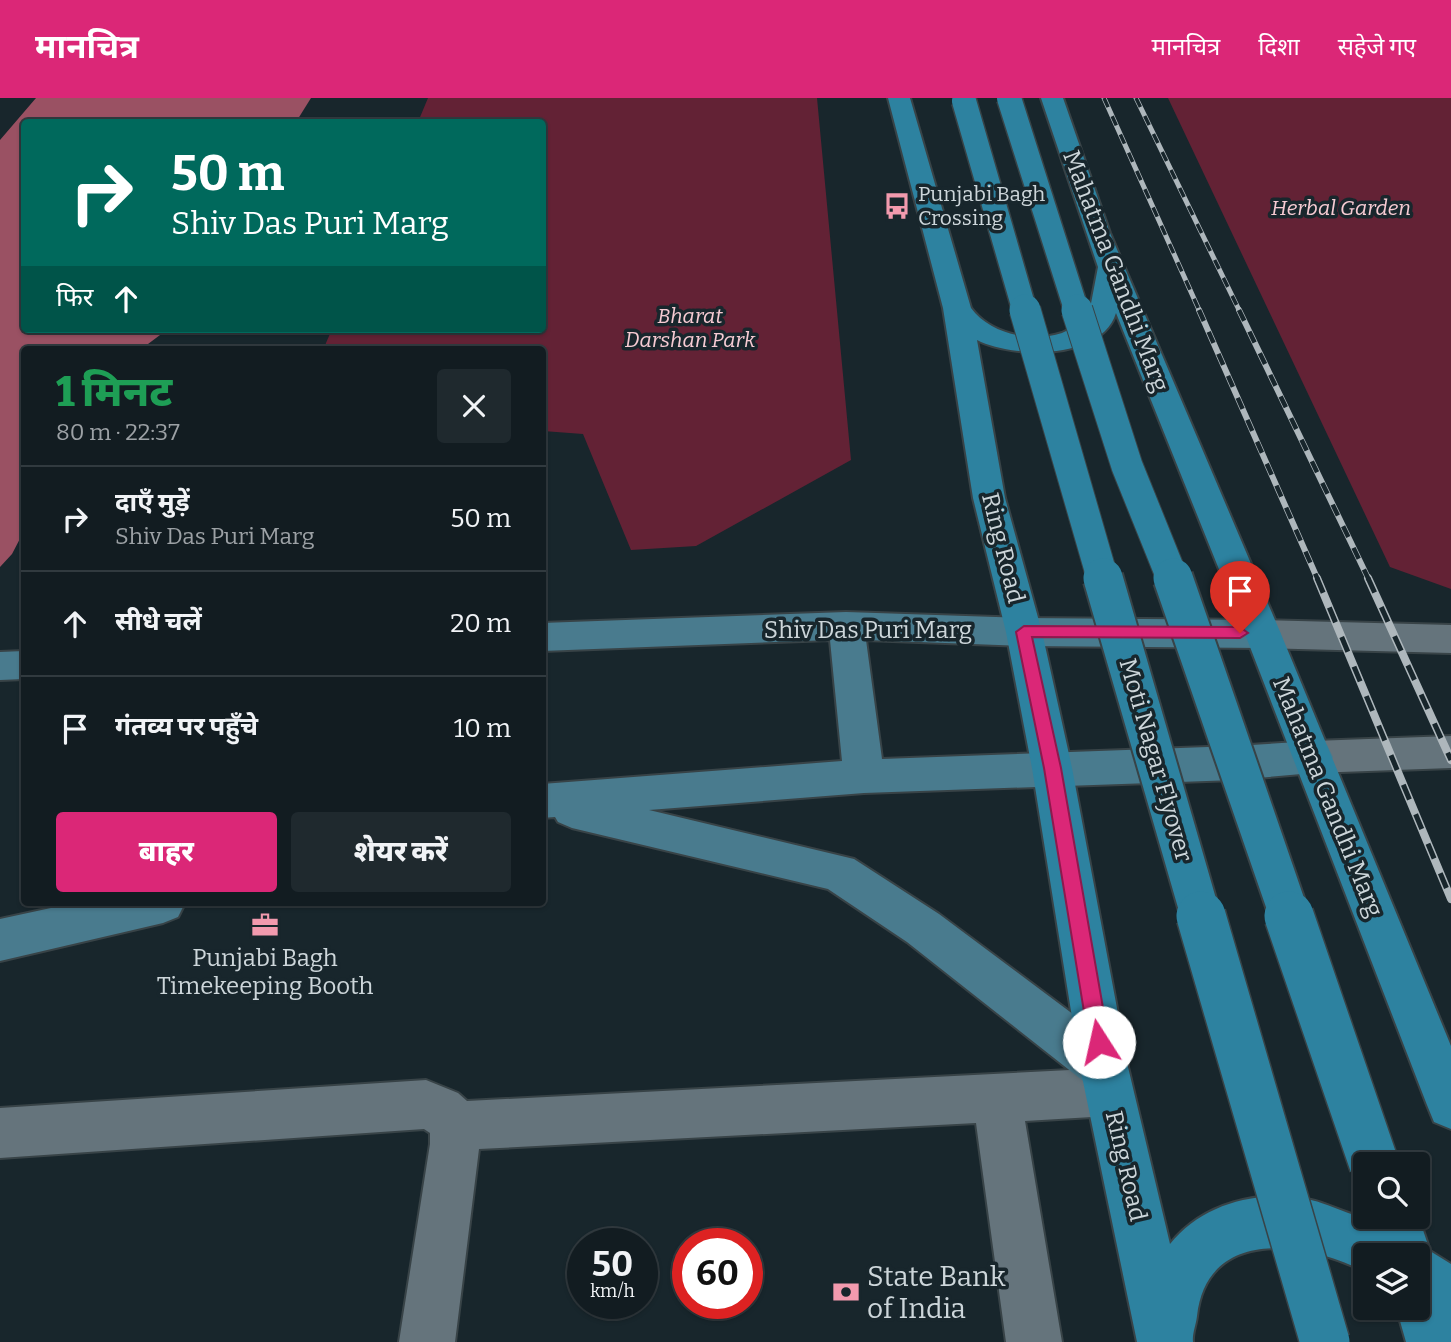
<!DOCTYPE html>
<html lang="hi">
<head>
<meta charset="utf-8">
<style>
	body { margin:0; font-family:Bitter,"Noto Sans Devanagari",serif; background:#1f292e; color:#f1f3f6; height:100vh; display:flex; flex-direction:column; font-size:26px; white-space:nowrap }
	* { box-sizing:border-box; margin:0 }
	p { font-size:23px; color:#9ca1a5 }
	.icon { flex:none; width:38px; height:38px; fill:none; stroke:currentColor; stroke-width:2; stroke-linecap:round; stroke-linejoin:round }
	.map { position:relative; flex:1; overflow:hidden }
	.sheet { position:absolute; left:21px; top:248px; width:525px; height:560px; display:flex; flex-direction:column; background:#121c21; border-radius:7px; box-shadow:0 2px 5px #0004,0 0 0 2px #313a3f }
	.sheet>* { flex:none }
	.banner { position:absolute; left:21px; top:21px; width:525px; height:214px; border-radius:7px; box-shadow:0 2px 5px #0004,0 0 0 2px #313a3f; background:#00695c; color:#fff; overflow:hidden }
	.controls { position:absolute; left:1353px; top:1054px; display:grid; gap:14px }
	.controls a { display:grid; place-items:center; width:77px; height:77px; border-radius:7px; background:#121c21; box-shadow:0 2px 5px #0004,0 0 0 2px #313a3f; font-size:35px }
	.speed { position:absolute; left:567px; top:1130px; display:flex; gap:14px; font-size:35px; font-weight:700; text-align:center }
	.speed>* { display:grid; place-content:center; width:91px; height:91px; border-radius:50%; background:#121c21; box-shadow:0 2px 5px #0004,0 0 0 2px #313a3f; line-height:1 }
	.speed small { font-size:18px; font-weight:400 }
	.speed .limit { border:10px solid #d22; background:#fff; color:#111 }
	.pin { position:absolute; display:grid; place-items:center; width:60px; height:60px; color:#fff; margin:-72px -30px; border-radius:50% 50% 50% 0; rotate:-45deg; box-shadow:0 0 7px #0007 }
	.pin .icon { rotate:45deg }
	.me { position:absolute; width:77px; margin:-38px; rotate:350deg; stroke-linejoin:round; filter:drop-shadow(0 0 5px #0008) }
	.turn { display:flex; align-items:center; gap:24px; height:147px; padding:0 35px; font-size:32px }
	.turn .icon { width:91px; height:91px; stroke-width:2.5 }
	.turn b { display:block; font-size:49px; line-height:60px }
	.then { display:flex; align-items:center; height:66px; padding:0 35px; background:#0003; gap:14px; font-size:26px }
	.round { display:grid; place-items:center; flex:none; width:74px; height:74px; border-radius:7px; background:#1f292e }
	.head { display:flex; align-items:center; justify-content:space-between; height:119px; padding:0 35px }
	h1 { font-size:42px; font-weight:800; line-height:52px; color:#1e9e55 }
	.action { display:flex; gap:14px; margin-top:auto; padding:14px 35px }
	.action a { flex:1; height:80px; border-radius:7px; background:#db2777; color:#fff; font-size:28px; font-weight:800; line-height:80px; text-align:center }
	.action a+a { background:#1f292e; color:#f1f3f6 }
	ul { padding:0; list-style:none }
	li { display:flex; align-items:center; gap:21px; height:105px; padding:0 35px; border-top:2px solid #313a3f }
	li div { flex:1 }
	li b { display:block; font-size:26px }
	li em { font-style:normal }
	header { display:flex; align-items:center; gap:42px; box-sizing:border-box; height:98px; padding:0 35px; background:#db2777; color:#fff }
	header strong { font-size:33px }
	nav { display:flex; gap:38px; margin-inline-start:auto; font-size:24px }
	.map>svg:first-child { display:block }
</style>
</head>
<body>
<header>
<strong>मानचित्र</strong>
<nav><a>मानचित्र</a><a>दिशा</a><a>सहेजे गए</a></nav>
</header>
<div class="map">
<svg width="1451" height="1244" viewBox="0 0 1451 1244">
	<rect width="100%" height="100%" fill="#18262c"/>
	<g fill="#632235">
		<polygon points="428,0 817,0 851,362 696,448 631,452 583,336 543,333 542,252 323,252 332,231 542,231 542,24 418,24"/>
		<polygon points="1168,0 1451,0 1451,491 1390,469"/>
	</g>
	<polygon fill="#9a5163" points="36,0 311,0 296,24 24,24 24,231 168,231 140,252 24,252 24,433 12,456 0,469 0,42"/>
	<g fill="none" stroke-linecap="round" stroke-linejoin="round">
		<defs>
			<g id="street">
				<polygon points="1263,522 1451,527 1451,555 1263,550 1250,546 1245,536 1250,526"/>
				<polygon points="1451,638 1451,670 1313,675 1299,671 1293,659 1299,647 1313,643"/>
				<polygon points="1109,970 1126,977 1133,994 1126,1011 1109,1018 1025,1023 1062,1244 1006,1244 976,1025 479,1051 455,1244 399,1244 430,1046 430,1035 424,1031 0,1060 0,1010 426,982 458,995 467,1003"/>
			</g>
			<g id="secondary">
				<polygon points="846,514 1024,520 1263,522 1276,526 1281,536 1276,546 1263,550 1024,548 866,542 882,661 1235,648 1313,643 1327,647 1333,659 1327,671 1313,675 1235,682 864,695 649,712 854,761 939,816 1121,952 1128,969 1121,986 1104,993 1087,986 907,844 828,791 572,730 558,724 555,719 542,720 542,686 842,663 830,542 542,553 542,525"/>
				<polygon points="24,553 24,581 0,582 0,554"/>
				<polygon points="74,805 185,805 178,819 163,825 0,863 0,821"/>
			</g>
			<path id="primary" d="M888,0h22l61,210c19,26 60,35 91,25 10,-4 18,-12 27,-19l9,-47 -57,-169h22l47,135 171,401 170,412v83l-17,-7 -7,-17 -182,-471 -129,-321c-15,48 -104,45 -139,27l28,158 37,134 30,136 56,299 42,177c33,-41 89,-55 141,-44 15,3 43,17 56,18 11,0 38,0 51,-3l12,36 21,13v78h-45l-10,-35h22v-52h-53v17c-59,-31 -158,-45 -168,44 -1,9 -5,18 -4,26h-56l-57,-275 -48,-299 -26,-136 -33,-134 -30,-190z"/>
		</defs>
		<use href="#street" stroke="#384347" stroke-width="4"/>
		<use href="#secondary" stroke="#384347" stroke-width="4"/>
		<use href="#primary" stroke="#384347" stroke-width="4"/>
		<use href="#street" fill="#65747c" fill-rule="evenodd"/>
		<use href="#secondary" fill="#497b8e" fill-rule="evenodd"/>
		<use href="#primary" fill="#2d82a0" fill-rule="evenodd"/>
		<defs>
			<g id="rail-far2">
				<polyline points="1104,0 1200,214"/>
				<polyline points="1136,0 1240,214"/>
			</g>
			<g id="rail-far1">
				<polyline points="1199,212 1318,482"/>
				<polyline points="1239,212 1369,482"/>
			</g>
			<g id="rail">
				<polyline points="1317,480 1451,801"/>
				<polyline points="1368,480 1451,662"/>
			</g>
		</defs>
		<use href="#rail-far2" stroke="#aeb7bc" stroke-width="5"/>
		<use href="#rail-far1" stroke="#aeb7bc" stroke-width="6"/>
		<use href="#rail" stroke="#aeb7bc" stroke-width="8"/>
		<use href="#rail-far2" stroke="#18262c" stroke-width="3.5" stroke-dasharray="10" stroke-linecap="butt"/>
		<use href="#rail-far1" stroke="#18262c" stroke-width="4.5" stroke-dasharray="12" stroke-linecap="butt"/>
		<use href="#rail" stroke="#18262c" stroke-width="5" stroke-dasharray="16" stroke-linecap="butt"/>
		<defs>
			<g id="primary-bridge-far3">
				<polyline points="1009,0 1077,214"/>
				<polyline points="964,3 1025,214"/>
			</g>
			<g id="primary-bridge-far2">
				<polyline points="1025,212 1103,482"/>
				<polyline points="1077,212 1127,368 1173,482"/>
			</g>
			<g id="primary-bridge-far1">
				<polyline points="1103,480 1201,819"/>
				<polyline points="1173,480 1290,819"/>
			</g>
			<g id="primary-bridge">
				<polyline points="1201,818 1325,1244"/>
				<polyline points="1289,818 1374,1066"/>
			</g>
		</defs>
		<use href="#primary-bridge-far3" stroke="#384347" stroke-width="27" stroke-linecap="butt"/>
		<use href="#primary-bridge-far2" stroke="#384347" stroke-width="33" stroke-linecap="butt"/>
		<use href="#primary-bridge-far1" stroke="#384347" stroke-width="43" stroke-linecap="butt"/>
		<use href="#primary-bridge" stroke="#384347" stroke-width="52" stroke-linecap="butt"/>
		<use href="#primary-bridge-far3" stroke="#2d82a0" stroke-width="24"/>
		<use href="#primary-bridge-far2" stroke="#2d82a0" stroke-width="31"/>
		<use href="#primary-bridge-far1" stroke="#2d82a0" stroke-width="39"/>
		<use href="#primary-bridge" stroke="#2d82a0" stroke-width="49"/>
	</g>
	<polygon fill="#db2777" stroke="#8e194d" stroke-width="2" points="1024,528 1240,529 1248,535 1240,540 1032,539 1061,670 1109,944 1106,951 1099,954 1092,951 1089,944 1044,670 1016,534"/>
	<defs>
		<symbol id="bus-bare" viewBox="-9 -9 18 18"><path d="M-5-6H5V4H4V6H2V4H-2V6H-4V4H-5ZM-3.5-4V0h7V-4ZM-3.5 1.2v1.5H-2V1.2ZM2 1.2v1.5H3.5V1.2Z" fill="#f29aae" stroke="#18262c" stroke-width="2.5" paint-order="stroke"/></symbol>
		<symbol id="office-bare" viewBox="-9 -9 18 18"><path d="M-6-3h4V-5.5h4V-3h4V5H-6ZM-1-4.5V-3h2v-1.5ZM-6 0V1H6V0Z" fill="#f29aae" stroke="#18262c" stroke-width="2.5" paint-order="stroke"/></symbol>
		<symbol id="bank-bare" viewBox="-9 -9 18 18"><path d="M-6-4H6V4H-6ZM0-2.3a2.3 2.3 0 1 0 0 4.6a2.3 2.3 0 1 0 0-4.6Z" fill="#f29aae" stroke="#18262c" stroke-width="2.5" paint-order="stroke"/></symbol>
	</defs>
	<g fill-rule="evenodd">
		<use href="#bus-bare" x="878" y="89" width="38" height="38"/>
		<use href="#office-bare" x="246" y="808" width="38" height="38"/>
		<use href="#bank-bare" x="827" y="1175" width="38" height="38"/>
	</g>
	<g text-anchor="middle" stroke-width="7" stroke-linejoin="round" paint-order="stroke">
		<g font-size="21" fill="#cdd6da" stroke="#18262c" text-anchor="start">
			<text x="918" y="103">Punjabi Bagh<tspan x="918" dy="24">Crossing</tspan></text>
		</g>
		<g font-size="21" font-style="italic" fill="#f7cbd3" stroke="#18262c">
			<text x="1341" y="117">Herbal Garden</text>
			<text x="690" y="225">Bharat<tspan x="690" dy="24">Darshan Park</tspan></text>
		</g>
		<g font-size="24" fill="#cdd6da" stroke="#18262c">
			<text transform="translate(1116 173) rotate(69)" y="8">Mahatma Gandhi Marg</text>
			<text transform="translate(1003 450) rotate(76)" y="8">Ring Road</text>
			<text x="868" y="540">Shiv Das Puri Marg</text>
			<text transform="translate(1156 662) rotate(74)" y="8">Moti Nagar Flyover</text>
			<text transform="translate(1328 699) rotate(68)" y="8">Mahatma Gandhi Marg</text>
			<text transform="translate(1126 1068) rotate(77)" y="8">Ring Road</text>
		</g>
		<g font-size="24" fill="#cdd6da" stroke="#18262c">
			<text x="265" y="868">Punjabi Bagh<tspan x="265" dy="28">Timekeeping Booth</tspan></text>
		</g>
		<g font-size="28" fill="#cdd6da" stroke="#18262c" text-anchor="start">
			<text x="867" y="1188">State Bank<tspan x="867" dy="32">of India</tspan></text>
		</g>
	</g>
</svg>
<div class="controls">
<a><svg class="icon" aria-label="search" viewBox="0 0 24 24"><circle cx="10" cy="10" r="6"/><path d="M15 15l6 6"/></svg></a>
<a><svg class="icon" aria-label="layers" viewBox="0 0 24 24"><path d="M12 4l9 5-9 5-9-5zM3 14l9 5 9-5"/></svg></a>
</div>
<div class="speed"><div>50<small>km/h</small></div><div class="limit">60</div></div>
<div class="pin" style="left:1240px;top:535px;background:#d93025"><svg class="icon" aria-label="arrive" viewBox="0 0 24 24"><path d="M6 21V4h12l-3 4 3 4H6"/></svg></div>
<svg class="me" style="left:1099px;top:944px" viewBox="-20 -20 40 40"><circle r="19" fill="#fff"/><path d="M0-13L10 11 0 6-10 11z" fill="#db2777"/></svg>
<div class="banner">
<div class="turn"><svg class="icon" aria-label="right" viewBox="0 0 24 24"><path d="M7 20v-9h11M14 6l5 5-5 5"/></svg><div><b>50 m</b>Shiv Das Puri Marg</div></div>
<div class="then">फिर<svg class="icon" aria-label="ahead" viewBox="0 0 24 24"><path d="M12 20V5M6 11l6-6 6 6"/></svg></div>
</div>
<section class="sheet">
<div class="head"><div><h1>1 मिनट</h1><p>80 m · 22:37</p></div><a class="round"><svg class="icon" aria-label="close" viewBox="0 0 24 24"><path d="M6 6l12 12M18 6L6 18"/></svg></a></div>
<ul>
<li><svg class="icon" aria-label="right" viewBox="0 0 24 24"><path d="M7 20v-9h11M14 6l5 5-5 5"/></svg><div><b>दाएँ मुड़ें</b><p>Shiv Das Puri Marg</p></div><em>50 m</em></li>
<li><svg class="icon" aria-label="ahead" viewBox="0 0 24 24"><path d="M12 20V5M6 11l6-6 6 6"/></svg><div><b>सीधे चलें</b></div><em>20 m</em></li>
<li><svg class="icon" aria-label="arrive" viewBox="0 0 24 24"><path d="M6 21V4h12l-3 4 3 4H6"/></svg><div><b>गंतव्य पर पहुँचे</b></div><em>10 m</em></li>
</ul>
<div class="action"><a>बाहर</a><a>शेयर करें</a></div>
</section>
</div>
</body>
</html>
